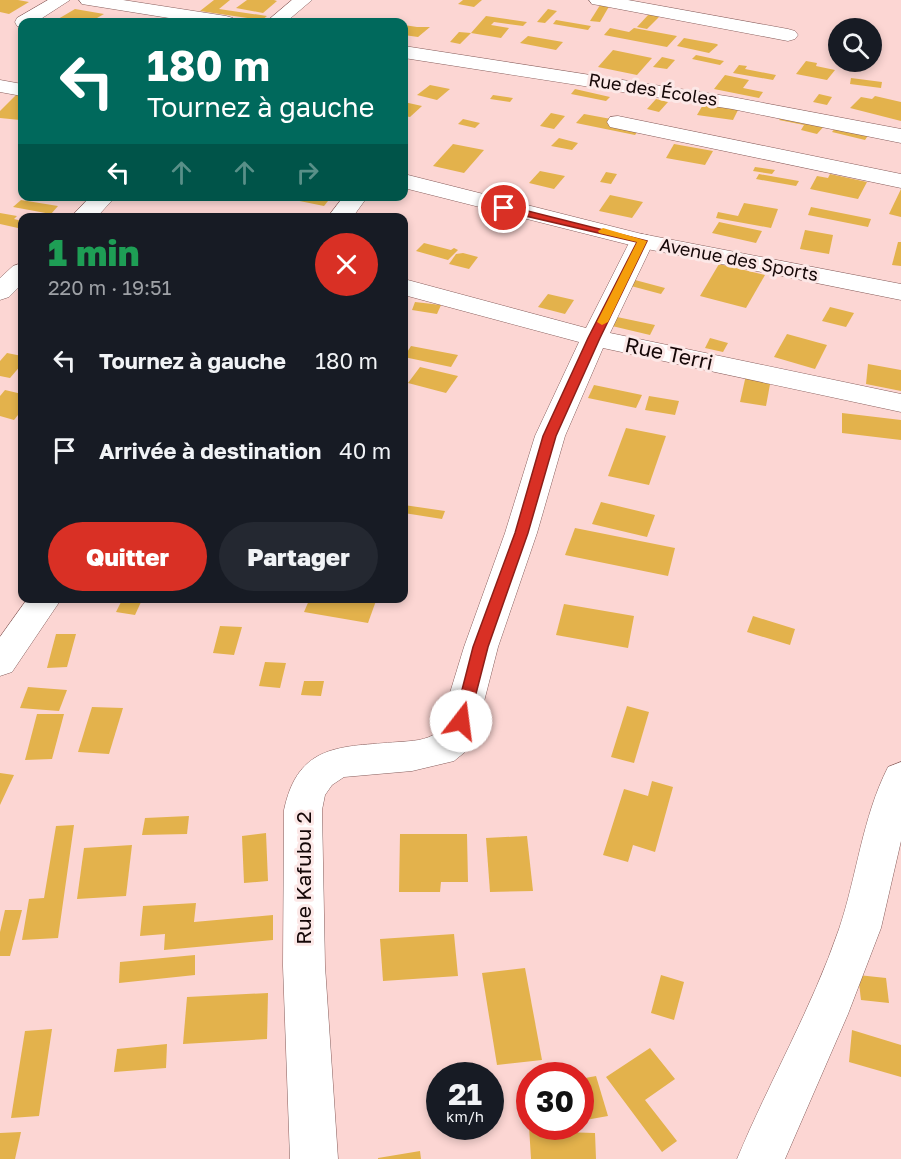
<!DOCTYPE html>
<html lang="fr">
<head>
<meta charset="utf-8">
<style>
	body { margin:0; font-family:"Golos Text",sans-serif; background:#242831; color:#f1f3f6; height:100vh; display:flex; flex-direction:column; font-size:22px; white-space:nowrap }
	* { box-sizing:border-box; margin:0 }
	p { font-size:20px; color:#9ea1a6 }
	.icon { flex:none; width:33px; height:33px; fill:none; stroke:currentColor; stroke-width:2; stroke-linecap:round; stroke-linejoin:round }
	.map { position:relative; flex:1; overflow:hidden }
	.panel { position:absolute; left:18px; top:213px; width:390px; height:390px; display:flex; flex-direction:column; background:#171b24; border-radius:12px; box-shadow:0 3px 9px #0003 }
	.panel>* { flex:none }
	.hud { position:absolute; left:18px; top:18px; width:390px; height:183px; border-radius:12px; box-shadow:0 3px 9px #0003; background:#00695c; color:#fff; overflow:hidden }
	.tools { position:absolute; left:828px; top:18px; display:grid; gap:12px }
	.tools a { display:grid; place-items:center; width:54px; height:54px; border-radius:50%; background:#171b24; box-shadow:0 3px 9px #0003; font-size:30px }
	.speed { position:absolute; left:426px; top:1062px; display:flex; gap:12px; font-size:30px; font-weight:700; text-align:center }
	.speed>* { display:grid; place-content:center; width:78px; height:78px; border-radius:50%; background:#171b24; box-shadow:0 3px 9px #0003; line-height:1 }
	.speed small { font-size:15px; font-weight:400 }
	.speed .limit { border:9px solid #d22; background:#fff; color:#111 }
	.pin { position:absolute; display:grid; place-items:center; width:51px; height:51px; color:#fff; margin:-26px; border:3px solid #fff; border-radius:50%; box-shadow:0 2px 6px #0007 }
	.me { position:absolute; width:66px; margin:-33px; rotate:15deg; stroke-linejoin:round; filter:drop-shadow(0 0 4px #0008) }
	.turn { display:flex; align-items:center; gap:21px; height:126px; padding:0 30px; font-size:27px }
	.turn .icon { width:78px; height:78px; stroke-width:2.5 }
	.turn b { display:block; font-size:42px; line-height:51px }
	.lanes { display:flex; align-items:center; height:57px; padding:0 30px; background:#0003; justify-content:center; gap:30px; direction:ltr }
	.lanes .off { opacity:.35 }
	.round { display:grid; place-items:center; flex:none; width:63px; height:63px; border-radius:32px; background:#242831 }
	.summary { display:flex; align-items:center; justify-content:space-between; height:102px; padding:0 30px }
	h1 { font-size:36px; font-weight:800; line-height:45px; color:#1e9e55 }
	.cta { display:flex; gap:12px; margin-top:auto; padding:12px 30px }
	.cta a { flex:1; height:69px; border-radius:36px; background:#d93025; color:#fff; font-size:24px; font-weight:800; line-height:69px; text-align:center }
	.cta a+a { background:#242831; color:#f1f3f6 }
	ul { padding:0; list-style:none }
	li { display:flex; align-items:center; gap:18px; height:90px; padding:0 30px }
	li div { flex:1 }
	li b { display:block; font-size:22px }
	li em { font-style:normal }
	.map>svg:first-child { display:block }
</style>
</head>
<body>
<div class="map">
<svg width="901" height="1159" viewBox="0 0 901 1159">
	<rect width="100%" height="100%" fill="#fcd6d3"/>
	<g fill="#e3b24c">
		<polygon points="0,0 18,0 29,2 9,14 0,12"/>
		<polygon points="214,0 230,0 219,9 267,16 262,20 200,11"/>
		<polygon points="247,0 274,0 277,1 263,13 236,8"/>
		<polygon points="463,0 482,0 474,7 458,4"/>
		<polygon points="602,2 611,3 600,22 590,21"/>
		<polygon points="75,9 104,14 90,22 53,22"/>
		<polygon points="548,9 557,11 545,23 537,22"/>
		<polygon points="649,14 660,16 647,29 637,27"/>
		<polygon points="486,16 527,22 523,26 494,22 491,25 509,28 501,38 471,33 460,44 450,42 459,32 471,33"/>
		<polygon points="556,20 591,26 588,30 553,24"/>
		<polygon points="404,25 417,27 430,27 418,37 404,35"/>
		<polygon points="610,28 629,32 634,28 677,36 667,47 604,35"/>
		<polygon points="528,36 563,42 556,50 520,43"/>
		<polygon points="684,38 717,44 718,45 709,53 677,46"/>
		<polygon points="613,50 652,58 637,75 598,67"/>
		<polygon points="696,55 724,61 720,65 692,59"/>
		<polygon points="662,57 675,60 667,69 653,67"/>
		<polygon points="806,61 817,63 816,66 835,70 827,80 796,74"/>
		<polygon points="739,65 747,66 745,69 776,75 773,80 733,73"/>
		<polygon points="725,75 749,80 743,88 763,92 759,98 714,89"/>
		<polygon points="851,78 882,82 881,88 850,84"/>
		<polygon points="430,85 450,89 437,100 417,95"/>
		<polygon points="575,89 610,97 606,101 571,94"/>
		<polygon points="819,94 832,97 827,105 813,102"/>
		<polygon points="16,95 22,96 22,117 20,120 0,118 0,111"/>
		<polygon points="493,95 513,98 510,102 490,99"/>
		<polygon points="875,96 901,102 901,121 850,108 861,97 872,99"/>
		<polygon points="656,99 668,102 659,112 647,109"/>
		<polygon points="404,102 422,106 410,117 404,116"/>
		<polygon points="704,103 739,108 733,120 697,115"/>
		<polygon points="551,113 565,116 554,129 540,126"/>
		<polygon points="584,114 611,119 607,123 639,130 635,135 576,123"/>
		<polygon points="783,115 825,125 817,134 801,130 804,125 779,120"/>
		<polygon points="463,119 480,123 475,128 458,124"/>
		<polygon points="836,127 869,134 865,140 832,132"/>
		<polygon points="559,138 578,143 572,150 551,146"/>
		<polygon points="453,144 484,150 464,173 433,166"/>
		<polygon points="674,144 713,151 705,165 666,158"/>
		<polygon points="755,167 775,170 772,174 753,171"/>
		<polygon points="540,171 565,176 554,189 529,183"/>
		<polygon points="606,172 617,174 611,184 600,182"/>
		<polygon points="759,174 799,181 796,186 756,179"/>
		<polygon points="830,174 867,182 858,199 810,189 817,176 828,178"/>
		<polygon points="901,189 901,217 889,214"/>
		<polygon points="610,195 643,202 632,218 599,211"/>
		<polygon points="275,196 332,196 324,206"/>
		<polygon points="21,200 58,206 51,214 13,207"/>
		<polygon points="744,203 778,209 771,228 716,218 718,212 738,216"/>
		<polygon points="811,207 871,219 868,227 808,215"/>
		<polygon points="0,213 17,216 14,219 22,221 22,224 18,228 0,224"/>
		<polygon points="719,222 762,231 756,243 712,233"/>
		<polygon points="805,230 833,235 829,254 800,249"/>
		<polygon points="898,242 901,242 901,266 892,265"/>
		<polygon points="424,243 451,250 454,248 458,250 448,260 416,251"/>
		<polygon points="463,253 478,257 469,269 449,264 456,254"/>
		<polygon points="719,264 765,275 746,308 700,296"/>
		<polygon points="635,280 665,288 661,294 631,286"/>
		<polygon points="548,294 574,300 565,314 538,307"/>
		<polygon points="415,302 441,305 437,314 412,310"/>
		<polygon points="830,307 854,313 846,327 822,321"/>
		<polygon points="617,317 655,325 650,335 612,326"/>
		<polygon points="787,334 827,345 815,369 774,357"/>
		<polygon points="710,338 728,343 723,352 705,348"/>
		<polygon points="411,346 458,355 451,367 404,357"/>
		<polygon points="7,353 22,356 22,364 10,378 0,376 0,361"/>
		<polygon points="868,364 901,370 901,391 866,384"/>
		<polygon points="420,367 458,376 446,393 408,383"/>
		<polygon points="746,375 771,379 766,406 740,402"/>
		<polygon points="594,385 642,395 636,408 588,398"/>
		<polygon points="5,390 22,394 22,410 14,420 0,416 0,396"/>
		<polygon points="649,396 679,401 675,415 645,410"/>
		<polygon points="842,413 901,420 901,440 842,433"/>
		<polygon points="626,428 666,436 649,485 608,476"/>
		<polygon points="601,502 655,515 647,537 592,524"/>
		<polygon points="404,505 445,511 442,519 404,513"/>
		<polygon points="575,528 675,548 668,576 565,555"/>
		<polygon points="310,598 377,598 368,623 304,612"/>
		<polygon points="122,600 141,602 135,615 116,612"/>
		<polygon points="564,604 634,616 628,648 556,635"/>
		<polygon points="753,616 795,629 790,645 747,632"/>
		<polygon points="220,626 242,627 234,655 213,653"/>
		<polygon points="56,634 76,634 67,667 47,668"/>
		<polygon points="265,662 286,663 280,688 259,686"/>
		<polygon points="304,681 324,681 321,696 301,695"/>
		<polygon points="28,687 67,690 59,711 20,708"/>
		<polygon points="627,706 649,712 634,763 611,757"/>
		<polygon points="92,707 123,708 109,754 78,752"/>
		<polygon points="37,714 64,714 52,759 25,760"/>
		<polygon points="0,773 14,775 0,805"/>
		<polygon points="652,781 673,787 655,852 633,845 628,862 603,855 624,789 648,796"/>
		<polygon points="189,816 187,834 142,835 145,818"/>
		<polygon points="74,825 58,938 22,940 29,899 44,898 56,826"/>
		<polygon points="266,833 268,881 244,883 242,836"/>
		<polygon points="400,834 467,834 468,882 441,882 440,892 399,892"/>
		<polygon points="527,836 533,891 490,892 486,838"/>
		<polygon points="132,845 126,896 77,899 84,848"/>
		<polygon points="196,903 194,922 273,915 273,940 164,950 165,934 140,936 143,906"/>
		<polygon points="5,910 22,910 10,956 0,956 0,932"/>
		<polygon points="454,934 458,976 383,981 380,939"/>
		<polygon points="195,955 195,975 119,983 120,962"/>
		<polygon points="525,968 542,1060 497,1065 482,973"/>
		<polygon points="661,975 684,982 674,1020 651,1013"/>
		<polygon points="858,975 886,978 889,1003 861,1000"/>
		<polygon points="268,993 267,1039 183,1044 187,997"/>
		<polygon points="52,1029 39,1116 11,1118 25,1031"/>
		<polygon points="852,1030 901,1045 901,1077 849,1062"/>
		<polygon points="167,1044 166,1068 114,1072 117,1049"/>
		<polygon points="650,1048 675,1079 645,1100 677,1141 662,1152 606,1077"/>
		<polygon points="596,1076 608,1116 580,1121 580,1079"/>
		<polygon points="530,1090 530,1124 529,1124 520,1091"/>
		<polygon points="529,1126 546,1126 530,1131 595,1133 596,1159 531,1159"/>
		<polygon points="21,1132 15,1159 0,1159 0,1133"/>
		<polygon points="420,1151 421,1159 378,1159 378,1158"/>
	</g>
	<g fill="none" stroke-linecap="round" stroke-linejoin="round">
		<defs>
			<g id="minor">
				<polygon points="48,0 70,0 36,22 22,22 22,27 17,26 15,22 17,18"/>
				<polygon points="79,0 123,0 226,16 233,18 235,22 194,22 88,5 82,4"/>
				<polygon points="292,0 312,0 286,22 266,22"/>
				<polygon points="589,0 628,0 788,29 795,31 798,35 795,39 788,41 598,5 592,4"/>
				<polygon points="404,46 732,97 901,129 901,143 732,109 404,58"/>
				<polygon points="618,116 901,174 901,188 610,127 607,122 610,117"/>
				<polygon points="91,196 116,196 96,218 70,218"/>
				<polygon points="344,196 368,196 352,218 327,218"/>
				<path d="M642,234l9,2 3,5 -44,92 291,61v18l-298,-64 -38,88 -28,97 -39,114 -19,74 -14,31 -11,9 -42,10 -68,6 -12,8 -7,10 -3,15 3,156 13,193h-48l-7,-193 1,-156c14,-67 57,-63 114,-68 13,-1 28,-1 40,-10l26,-85 41,-114 30,-97 44,-94 -175,-47v-16l182,49 44,-87 3,-5z"/>
				<polygon points="22,263 22,284 9,297 0,300 0,278 13,266"/>
				<polygon points="28,598 62,598 12,672 0,676 0,637"/>
				<path d="M901,762v79l-20,87 -33,86 -63,145h-48c32,-77 75,-151 102,-230 18,-53 23,-111 49,-162z"/>
			</g>
			<g id="tertiary">
				<polygon points="0,80 22,84 22,96 0,92"/>
				<polygon points="404,174 642,234 901,284 901,300 642,248 404,188"/>
			</g>
		</defs>
		<use href="#minor" stroke="#875e5c" stroke-width="1"/>
		<use href="#tertiary" stroke="#875e5c" stroke-width="1"/>
		<use href="#minor" fill="#fff" fill-rule="evenodd"/>
		<use href="#tertiary" fill="#fff" fill-rule="evenodd"/>
	</g>
	<polygon fill="#d93025" stroke="#8d1f18" stroke-width="1.5" points="504,205 647,241 600,338 556,436 528,533 488,647 469,721 467,725 456,725 454,721 473,647 515,533 543,436 588,338 637,242 500,210 499,208"/>
	<polygon fill="#f59e0b" points="603,228 647,241 608,322 602,325 597,322 637,242 599,233 598,231"/>
	<g text-anchor="middle" stroke-width="6" stroke-linejoin="round" paint-order="stroke">
		<g font-size="18" fill="#150707" stroke="#fce8e7">
			<text transform="translate(653 90) rotate(9)" y="6">Rue des Écoles</text>
			<text transform="translate(739 260) rotate(11)" y="6">Avenue des Sports</text>
		</g>
		<g font-size="21" fill="#150707" stroke="#fce8e7">
			<text transform="translate(669 354) rotate(12)" y="7">Rue Terri</text>
			<text transform="translate(304 878) rotate(-90)" y="7">Rue Kafubu 2</text>
		</g>
	</g>
</svg>
<div class="tools">
<a><svg class="icon" aria-label="search" viewBox="0 0 24 24"><circle cx="10" cy="10" r="6"/><path d="M15 15l6 6"/></svg></a>
</div>
<div class="speed"><div>21<small>km/h</small></div><div class="limit">30</div></div>
<div class="pin" style="left:504px;top:208px;background:#d93025"><svg class="icon" aria-label="arrive" viewBox="0 0 24 24"><path d="M6 21V4h12l-3 4 3 4H6"/></svg></div>
<svg class="me" style="left:461px;top:721px" viewBox="-20 -20 40 40"><circle r="19" fill="#fff"/><path d="M0-13L10 11 0 6-10 11z" fill="#d93025"/></svg>
<div class="hud">
<div class="turn"><svg class="icon" aria-label="left" viewBox="0 0 24 24"><path d="M17 20v-9H6M10 6l-5 5 5 5"/></svg><div><b>180 m</b>Tournez à gauche</div></div>
<div class="lanes"><svg class="icon" aria-label="left" viewBox="0 0 24 24"><path d="M17 20v-9H6M10 6l-5 5 5 5"/></svg><svg class="icon off" aria-label="ahead" viewBox="0 0 24 24"><path d="M12 20V5M6 11l6-6 6 6"/></svg><svg class="icon off" aria-label="ahead" viewBox="0 0 24 24"><path d="M12 20V5M6 11l6-6 6 6"/></svg><svg class="icon off" aria-label="right" viewBox="0 0 24 24"><path d="M7 20v-9h11M14 6l5 5-5 5"/></svg></div>
</div>
<section class="panel">
<div class="summary"><div><h1>1 min</h1><p>220 m · 19:51</p></div><a class="round" style="background:#d93025;color:#fff"><svg class="icon" aria-label="close" viewBox="0 0 24 24"><path d="M6 6l12 12M18 6L6 18"/></svg></a></div>
<ul>
<li><svg class="icon" aria-label="left" viewBox="0 0 24 24"><path d="M17 20v-9H6M10 6l-5 5 5 5"/></svg><div><b>Tournez à gauche</b></div><em>180 m</em></li>
<li><svg class="icon" aria-label="arrive" viewBox="0 0 24 24"><path d="M6 21V4h12l-3 4 3 4H6"/></svg><div><b>Arrivée à destination</b></div><em>40 m</em></li>
</ul>
<div class="cta"><a>Quitter</a><a>Partager</a></div>
</section>
</div>
</body>
</html>
